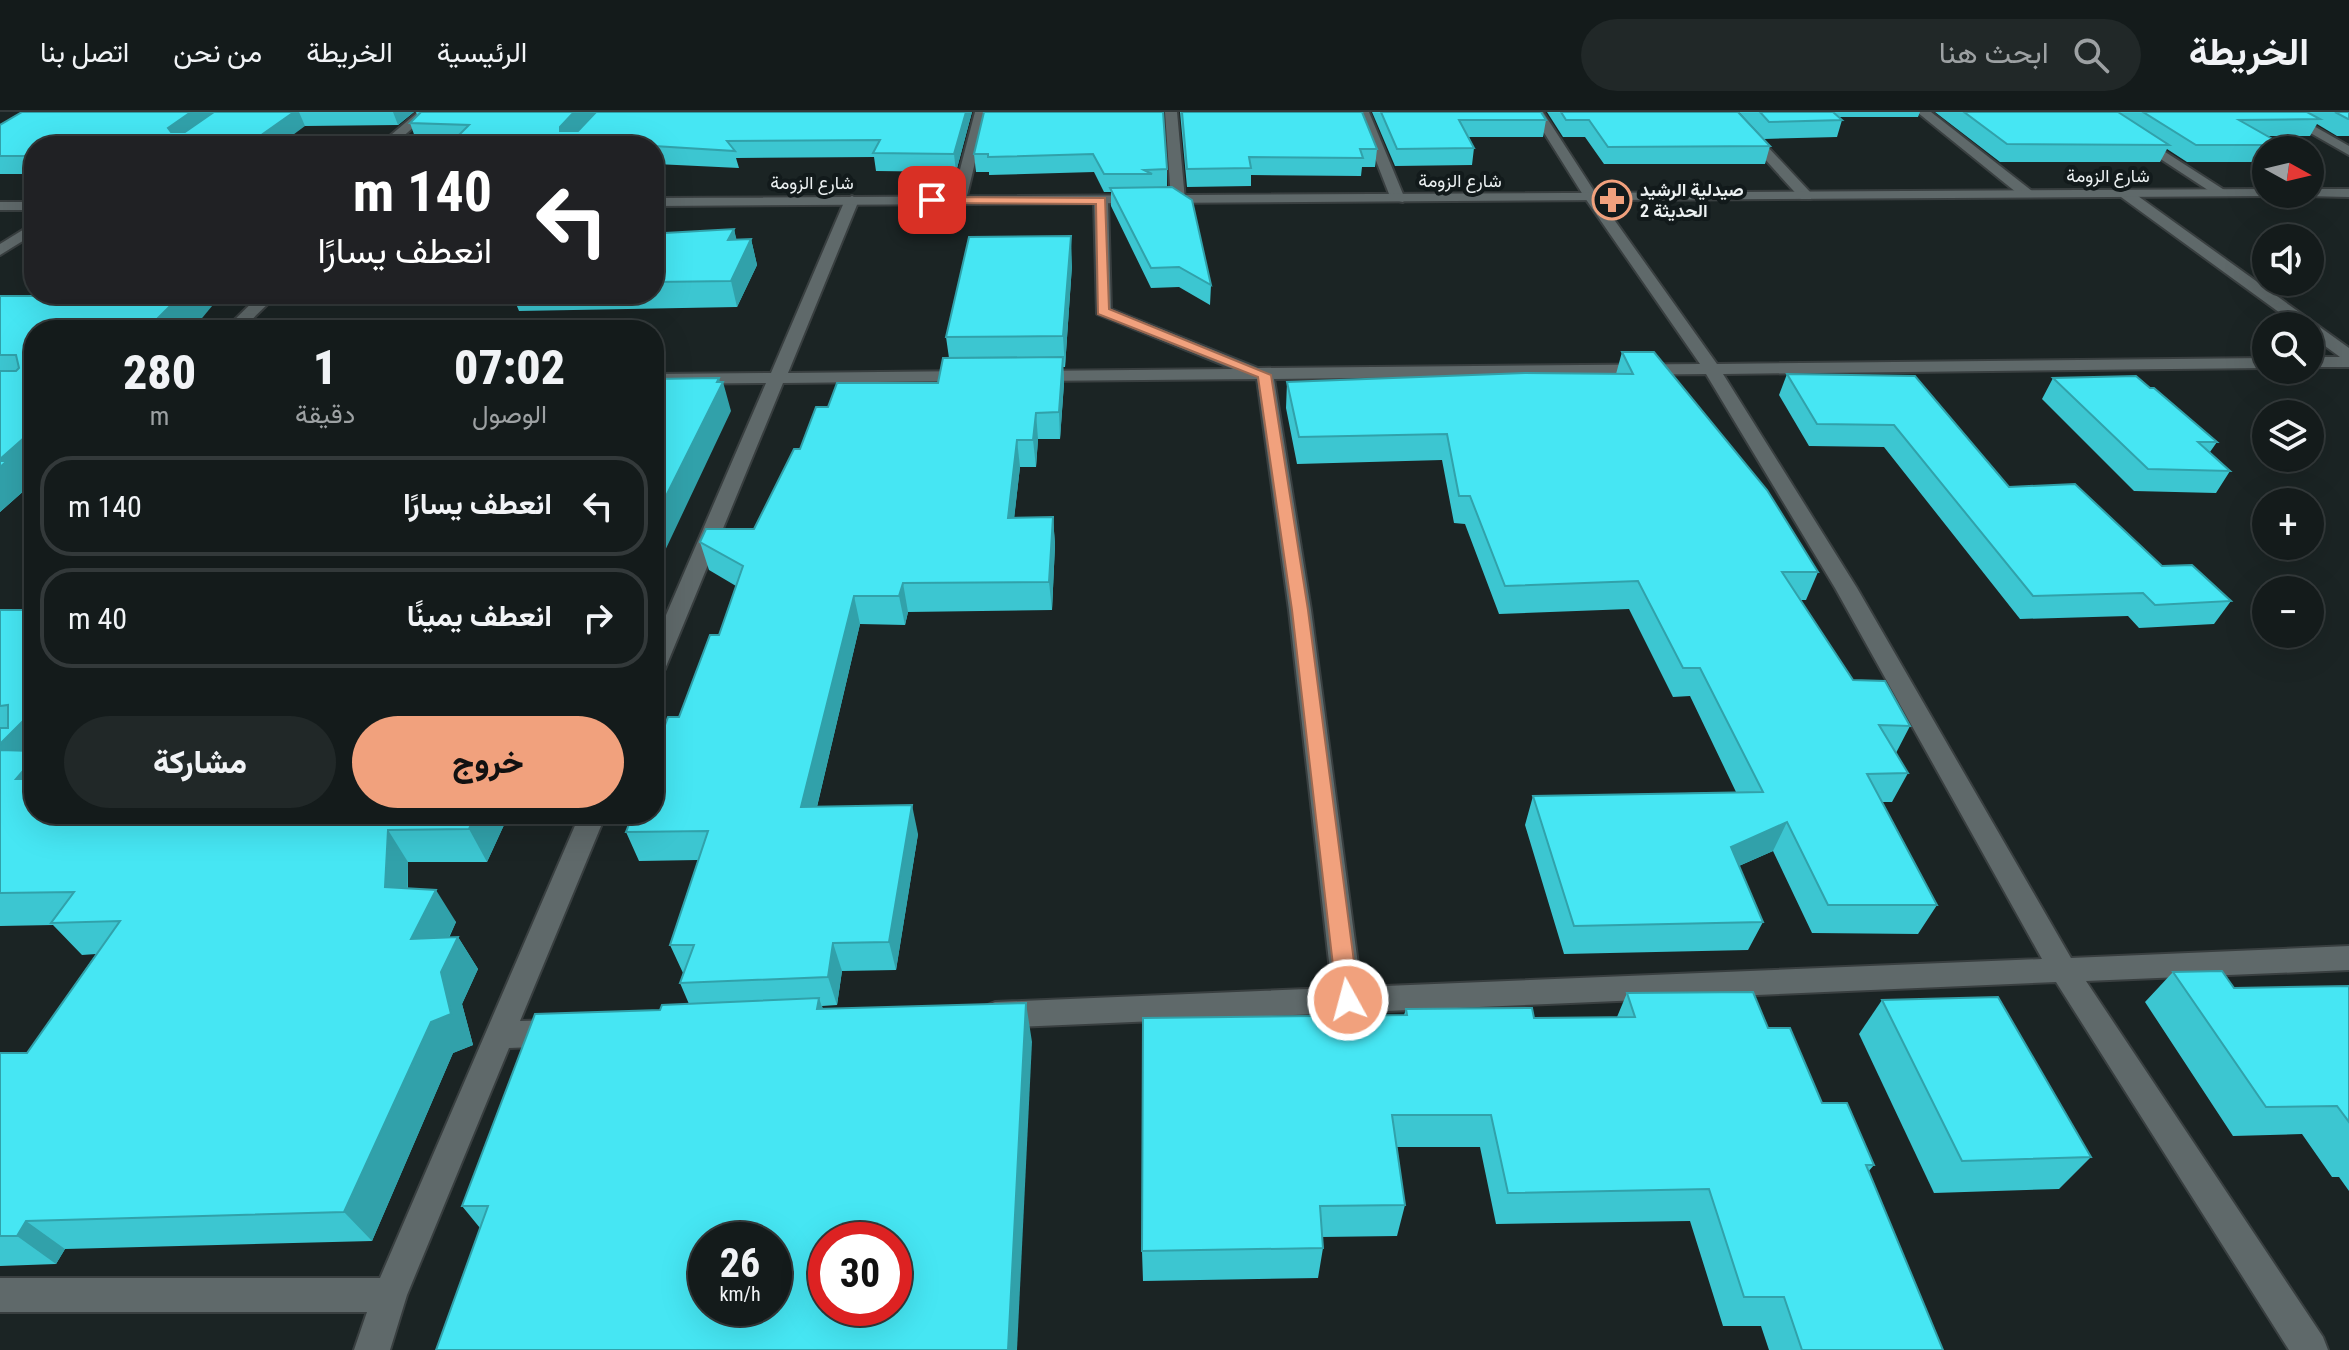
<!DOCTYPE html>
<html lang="ar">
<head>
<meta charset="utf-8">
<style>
	body { margin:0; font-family:"Roboto Condensed",Vazirmatn,sans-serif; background:#212828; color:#f1f3f6; direction:rtl; height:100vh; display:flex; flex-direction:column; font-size:30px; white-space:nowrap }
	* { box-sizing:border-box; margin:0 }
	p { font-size:26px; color:#9da1a3 }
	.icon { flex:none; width:44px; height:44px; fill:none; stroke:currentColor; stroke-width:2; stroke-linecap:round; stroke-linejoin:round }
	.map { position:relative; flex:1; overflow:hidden; direction:ltr }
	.panel { position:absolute; left:24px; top:208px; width:640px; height:504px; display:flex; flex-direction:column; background:#141b1b; border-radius:32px; box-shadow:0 8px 32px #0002,0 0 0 2px #33393a; direction:rtl }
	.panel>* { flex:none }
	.guide { position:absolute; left:24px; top:24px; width:640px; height:168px; border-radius:32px; box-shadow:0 8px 32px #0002,0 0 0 2px #33393a; direction:rtl; background:#202124; color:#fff; overflow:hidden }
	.needle { width:52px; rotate:98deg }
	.buttons { position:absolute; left:2252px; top:24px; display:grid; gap:16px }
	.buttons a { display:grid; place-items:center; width:72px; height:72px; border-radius:50%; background:#141b1b; box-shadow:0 8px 32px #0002,0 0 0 2px #33393a; font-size:40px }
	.speed { position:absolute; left:688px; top:1110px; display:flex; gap:16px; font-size:40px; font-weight:700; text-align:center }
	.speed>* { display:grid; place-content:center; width:104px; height:104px; border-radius:50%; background:#141b1b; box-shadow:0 8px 32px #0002,0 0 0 2px #33393a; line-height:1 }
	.speed small { font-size:20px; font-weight:400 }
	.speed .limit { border:12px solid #d22; background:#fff; color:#111 }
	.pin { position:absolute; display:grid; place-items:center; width:68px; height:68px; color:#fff; margin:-34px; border-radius:16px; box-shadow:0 4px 12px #0006 }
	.me { position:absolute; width:88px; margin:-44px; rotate:353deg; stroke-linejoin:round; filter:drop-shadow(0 0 6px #0008) }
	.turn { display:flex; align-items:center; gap:28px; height:168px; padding:0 40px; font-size:36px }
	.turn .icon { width:104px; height:104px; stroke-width:2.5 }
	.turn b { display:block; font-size:56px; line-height:68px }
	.eta { display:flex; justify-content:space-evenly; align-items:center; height:136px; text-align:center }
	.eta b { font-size:48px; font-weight:800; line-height:56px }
	.action { display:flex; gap:16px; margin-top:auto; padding:16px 40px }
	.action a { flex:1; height:92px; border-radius:48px; background:#f1a17d; color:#111; font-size:32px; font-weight:800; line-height:92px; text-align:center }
	.action a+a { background:#212828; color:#f1f3f6 }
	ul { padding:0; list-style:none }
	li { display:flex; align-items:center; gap:24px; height:100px; margin:0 16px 12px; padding:0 24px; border:4px solid #33393a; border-radius:32px }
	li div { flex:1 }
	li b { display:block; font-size:30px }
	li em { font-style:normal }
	header { display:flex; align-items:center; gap:48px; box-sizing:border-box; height:112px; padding:0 40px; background:#141b1b; border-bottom:2px solid #33393a }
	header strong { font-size:38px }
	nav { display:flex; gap:44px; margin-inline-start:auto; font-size:28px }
	.search { width:560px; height:72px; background:#212828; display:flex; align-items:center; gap:20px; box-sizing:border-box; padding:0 28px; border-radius:44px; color:#9da1a3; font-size:30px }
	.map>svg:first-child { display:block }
</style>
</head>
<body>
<header>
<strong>الخريطة</strong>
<div class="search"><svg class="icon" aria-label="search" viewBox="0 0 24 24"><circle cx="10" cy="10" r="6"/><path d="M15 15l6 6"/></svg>ابحث هنا</div>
<nav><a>الرئيسية</a><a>الخريطة</a><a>من نحن</a><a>اتصل بنا</a></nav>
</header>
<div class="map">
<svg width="2349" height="1238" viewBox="0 0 2349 1238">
	<rect width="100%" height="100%" fill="#1b2424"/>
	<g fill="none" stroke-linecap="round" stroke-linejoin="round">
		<defs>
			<g id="minor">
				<polygon points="418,0 431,0 392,34 378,34"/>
				<polygon points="975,0 987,0 966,88 959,92 952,88"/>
				<polygon points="1165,0 1177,0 1185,88 1178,92 1171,88"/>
				<polygon points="1357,0 1369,0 1405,87 1403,90 1391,87"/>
				<path d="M1531,0h12l55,85 119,167 549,-6v10l-543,6 134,214 214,370 278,-12v24l-263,11 237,356 5,13h-39l-233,-368 -1061,46 -10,-4 -5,-9 5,-9 10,-4 337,-14 -43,-378 -32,-231 -225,2 -9,-5 9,-5 201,-2 -136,-55 -3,-113 7,-4 7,4 3,108 147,59 442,-4 -115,-166zM1706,262l129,214 207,371 -681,28 -50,-377 -37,-231z"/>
				<polygon points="1722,0 1735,0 1811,81 1811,87 1801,87"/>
				<polygon points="1917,0 1931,0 2032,79 2032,85 2022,85"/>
				<polygon points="2089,0 2103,0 2229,81 2217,84"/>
				<polygon points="2274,0 2289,0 2349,34 2349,43"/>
				<polygon points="2121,79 2131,79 2349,236 2349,255 2310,255 2310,245 2340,245 2310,223 2310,214 2298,214 2121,85"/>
				<polygon points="852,84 859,88 788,261 972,259 981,264 972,269 783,271 665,557 662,562 654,565 654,531 766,271 654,272 654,262 771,261 845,88"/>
				<polygon points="34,111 34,122 0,143 0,132"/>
				<polygon points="261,182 278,182 241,218 224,218"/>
				<polygon points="580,702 606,702 520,909 558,908 569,912 573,921 569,930 558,934 509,936 407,1183 390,1238 354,1238 367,1200 0,1200 0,1166 380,1166"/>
			</g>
			<g id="tertiary">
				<polygon points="2266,77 2266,82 2271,84 654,94 654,86"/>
				<polygon points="2310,77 2349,77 2349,85 2305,84 2310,82"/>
				<rect x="0" y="90" width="34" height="8"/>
			</g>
		</defs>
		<use href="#minor" stroke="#393f40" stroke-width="4"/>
		<use href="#tertiary" stroke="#393f40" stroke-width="4"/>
		<use href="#minor" fill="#5f696a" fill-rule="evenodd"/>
		<use href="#tertiary" fill="#5f696a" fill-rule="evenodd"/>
	</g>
	<g fill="#3cc6d1">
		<polygon points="22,0 414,0 398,13 305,14 34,34 34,62 0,62 0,13"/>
		<polygon points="416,0 972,0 956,60 876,59 874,45 736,46 739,56 656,52 654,54 654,34 416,28 410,11 417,3"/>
		<polygon points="984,0 1167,57 1167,75 1211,173 1210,193 1179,175 1151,176 1111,94 1111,80 1104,80 1094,60 989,63 989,60 976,60 974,42"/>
		<polygon points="1180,0 1362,0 1377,37 1375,55 1362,55 1361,64 1251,63 1251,74 1187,75"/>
		<polygon points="1372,0 1541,0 1546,8 1543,25 1469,25 1474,36 1472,53 1395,54"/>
		<polygon points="1547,0 1738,0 1770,34 1765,52 1604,52 1585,25 1563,25"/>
		<polygon points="1739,0 1920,0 1918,5 1839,5 1842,8 1837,25 1764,27"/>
		<polygon points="1935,0 2349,0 2349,24 2337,24 2317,12 2310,24 2268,24 2283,33 2280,38 2266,38 2266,50 2187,50 2167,37 2160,50 2000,50"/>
		<polygon points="734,117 736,128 751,127 757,153 737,195 519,199 512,182 654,182 654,130"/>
		<polygon points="1072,153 1065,255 1063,255 1064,271 1060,327 1038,327 1036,355 1020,355 1014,406 1053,405 1055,433 1052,498 908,500 905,513 860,512 817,695 918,722 896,858 842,859 837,893 822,894 823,897 1032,930 480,1116 462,1094 660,898 689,892 680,871 683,861 670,833 698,748 639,749 626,720 719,523 736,474 709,458 700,430 754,417 800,337 828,295 938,271 949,246 946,225"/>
		<polygon points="0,184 32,184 198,211 186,218 34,218 23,371 27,376 0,400"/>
		<polygon points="1622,240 1818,460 1806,488 1800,488 1853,568 1910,614 1896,641 1908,661 1892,690 1882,690 1937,793 1918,822 1812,821 1773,739 1739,754 1763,810 1748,838 1564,842 1525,713 1533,684 1736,680 1690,584 1673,585 1629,497 1499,502 1465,412 1454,411 1442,348 1297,352 1286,296 1287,270 1616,262"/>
		<polygon points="1787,262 1915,264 2009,375 2231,489 2214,512 2139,516 2128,504 2020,507 1884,335 1809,334 1779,283"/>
		<polygon points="2053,266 2217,330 2210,340 2230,359 2216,381 2134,379 2042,287"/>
		<polygon points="0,498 34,702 509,702 487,750 408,750 408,776 456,810 449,826 458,825 478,857 462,892 473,933 453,941 372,1129 65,1137 56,1152 0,1154 0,941 27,941 96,842 82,843 53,813 0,814"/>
		<polygon points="2173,860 2234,876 2349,874 2349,1079 2339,1065 2332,1065 2302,1022 2233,1024 2145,890"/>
		<polygon points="1627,881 1768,916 1822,991 1874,1053 1868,1060 1943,1238 1769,1238 1761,1214 1723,1214 1690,1109 1496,1112 1480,1035 1397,1035 1405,1093 1397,1124 1322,1125 1323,1136 1318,1166 1143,1169 1142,1139 1404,903 1406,897 1534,906 1617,905"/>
		<polygon points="1882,888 2091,1045 2059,1077 1934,1081 1859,922"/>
	</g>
	<g fill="#31a1aa">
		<polygon points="191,0 222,0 177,34 168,16"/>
		<polygon points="294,0 299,0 305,14 278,34 246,34"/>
		<polygon points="393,0 414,0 398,13"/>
		<polygon points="574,0 595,0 566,32 560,19 560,15"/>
		<polygon points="966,0 972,0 956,60 954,42"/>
		<polygon points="734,117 740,142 728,128"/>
		<polygon points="1071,124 1072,153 1065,255 1063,224"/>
		<polygon points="751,127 757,153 737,195 731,169"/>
		<polygon points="187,182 222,182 198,211 186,218 146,218 172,192"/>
		<polygon points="1063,245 1064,271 1060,327 1059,300"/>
		<polygon points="719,266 721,274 723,270 731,299 654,462 654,408"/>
		<polygon points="1036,301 1038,327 1036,355 1033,328"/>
		<polygon points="34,317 34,361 23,371 27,376 0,400 0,347"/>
		<polygon points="1017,328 1020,355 1011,434 1008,406"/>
		<polygon points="1053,405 1055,433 1052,498 1049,470"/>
		<polygon points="903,471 908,500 905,513 899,484"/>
		<polygon points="854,484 860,512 810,724 801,695"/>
		<polygon points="34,598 34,687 0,646 0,632"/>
		<polygon points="912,693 918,722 896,858 889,830"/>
		<polygon points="476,702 509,702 487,750 469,717"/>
		<polygon points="1787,710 1773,739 1718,763 1731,735"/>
		<polygon points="388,718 408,750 407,807 385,775"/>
		<polygon points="436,778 456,810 433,858 411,827"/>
		<polygon points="458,825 478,857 462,892 473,933 453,941 372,1129 344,1100 441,860"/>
		<polygon points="833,831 842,859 837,893 828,865"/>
		<polygon points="819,886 832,925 817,897"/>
		<polygon points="1026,891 1032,930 1017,1238 1008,1238"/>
		<polygon points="26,1109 65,1137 56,1152 17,1124"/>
	</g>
	<g fill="#46e6f3" stroke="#31a1aa" stroke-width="2" fill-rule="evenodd">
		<polygon points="22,0 191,0 168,16 171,20 185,20 214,0 294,0 246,34 34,34 34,44 0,44 0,13"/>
		<polygon points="421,0 574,0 560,15 560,19 578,19 596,0 966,0 954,42 873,41 880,28 727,29 735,39 654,34 448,34 469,13 410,11"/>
		<polygon points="984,0 1163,0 1167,57 1144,58 1152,62 1104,62 1093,42 988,45 988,42 974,42"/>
		<polygon points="1182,0 1362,0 1377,37 1360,37 1363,46 1249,45 1251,56 1187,57"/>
		<polygon points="1381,0 1541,0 1546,8 1459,8 1474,36 1397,37"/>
		<polygon points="1561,0 1738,0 1770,34 1608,35 1589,8 1566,8"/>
		<polygon points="1760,0 1833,0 1842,8 1769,10"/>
		<polygon points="1964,0 2118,0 2169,33 2007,32"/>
		<polygon points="2143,0 2307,0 2320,7 2239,8 2283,33 2196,33"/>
		<polygon points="2335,0 2349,0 2349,7 2348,7"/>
		<polygon points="1172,75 1192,88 1211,173 1179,155 1151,156 1110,76"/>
		<polygon points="734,117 728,128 751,127 731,169 654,170 654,130 660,130 665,121"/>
		<polygon points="1071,124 1063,224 946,225 969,125"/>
		<polygon points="35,182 187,182 184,186 172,192 146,218 34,218 34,317 0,347 0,259 16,259 19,256 16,243 0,243 0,184 32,184"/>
		<polygon points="1622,240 1654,240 1767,378 1818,460 1782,460 1853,568 1885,569 1910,614 1879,613 1908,661 1867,662 1937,793 1828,793 1787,710 1731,735 1763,810 1574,814 1533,684 1763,680 1700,556 1683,556 1638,469 1505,474 1470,384 1459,384 1447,322 1299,325 1287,270 1525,261 1633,262"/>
		<polygon points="1063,245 1059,300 1036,301 1033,328 1017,328 1008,406 1053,405 1049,470 903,471 899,484 854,484 801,695 912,693 889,830 833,831 828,865 680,871 694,833 670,833 708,719 626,720 633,702 654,702 654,643 668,605 679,605 710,523 719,523 743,454 700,430 706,417 754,417 794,337 800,337 816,295 828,295 837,271 938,271 943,246"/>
		<polygon points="1787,262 1915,264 2009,375 2075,372 2162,454 2192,453 2231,489 2155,493 2143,481 2033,484 1894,313 1817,312"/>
		<polygon points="2136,264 2150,276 2154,276 2217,330 2198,330 2230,359 2148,357 2053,266"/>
		<polygon points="719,266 717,270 723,270 654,408 654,267"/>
		<polygon points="0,349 7,349 0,355"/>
		<polygon points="0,498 34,498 34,598 0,632 0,616 8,616 8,593 0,594"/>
		<polygon points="0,638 34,639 34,646 16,667 34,667 34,702 476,702 469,717 388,718 385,775 436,778 411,827 458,825 441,860 451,902 431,910 344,1100 26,1109 17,1124 0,1124 0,941 27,941 120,809 51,811 74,780 0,781"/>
		<polygon points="2222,859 2234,876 2349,874 2349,1010 2337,994 2266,995 2173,860"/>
		<polygon points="1753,880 1768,916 1790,916 1822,991 1847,991 1874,1053 1866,1053 1943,1238 1802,1238 1784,1185 1744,1185 1709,1077 1508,1081 1491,1003 1392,1003 1405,1093 1320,1094 1323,1136 1142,1139 1143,906 1407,903 1406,897 1532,896 1534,906 1635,905 1627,881"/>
		<polygon points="1998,885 2091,1045 1962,1049 1882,888"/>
		<path d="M819,886l-2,11 209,-6 -18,347h-572l52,-144h-26l73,-192 125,-4 2,-5zM706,1128h68v68h-68zM826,1128h68v68h-68z"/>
	</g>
	<polygon fill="#f1a17d" stroke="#9d6951" stroke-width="2" points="932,85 1105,86 1109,197 1271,263 1308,498 1359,888 1355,895 1348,897 1340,895 1337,888 1292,498 1258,265 1098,202 1096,92 929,91 929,86"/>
	<defs>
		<symbol id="pharmacy-ring" viewBox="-11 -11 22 22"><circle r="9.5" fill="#121a1b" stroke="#f1a17d" stroke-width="1.5"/><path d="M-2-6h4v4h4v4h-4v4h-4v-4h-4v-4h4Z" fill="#f1a17d"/></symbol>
	</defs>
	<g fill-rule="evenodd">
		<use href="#pharmacy-ring" x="1590" y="66" width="44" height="44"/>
	</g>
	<g text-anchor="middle" stroke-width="8" stroke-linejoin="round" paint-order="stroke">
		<g font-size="18" fill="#ecf1f2" stroke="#121a1b">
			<text x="2108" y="70">شارع الزومة</text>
			<text x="1460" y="75">شارع الزومة</text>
			<text x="812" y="77">شارع الزومة</text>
		</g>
		<g font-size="18" font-weight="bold" fill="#ecf1f2" stroke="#121a1b" text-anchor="start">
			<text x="1640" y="84">صيدلية الرشيد<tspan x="1640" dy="21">الحديثة 2</tspan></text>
		</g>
	</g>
</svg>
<div class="buttons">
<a><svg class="needle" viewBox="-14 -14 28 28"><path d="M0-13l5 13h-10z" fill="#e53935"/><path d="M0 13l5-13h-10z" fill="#9da1a3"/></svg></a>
<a><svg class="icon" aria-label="sound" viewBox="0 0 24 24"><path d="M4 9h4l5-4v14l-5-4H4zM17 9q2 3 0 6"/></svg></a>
<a><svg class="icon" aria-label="search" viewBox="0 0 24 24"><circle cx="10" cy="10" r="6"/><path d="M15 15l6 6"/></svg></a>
<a><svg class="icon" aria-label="layers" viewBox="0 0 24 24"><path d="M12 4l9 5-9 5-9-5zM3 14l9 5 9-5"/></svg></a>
<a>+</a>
<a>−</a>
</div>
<div class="speed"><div>26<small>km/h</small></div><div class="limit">30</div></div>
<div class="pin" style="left:932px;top:88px;background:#d93025"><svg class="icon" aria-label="arrive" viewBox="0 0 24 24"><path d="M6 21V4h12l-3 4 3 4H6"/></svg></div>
<svg class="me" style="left:1348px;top:888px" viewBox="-20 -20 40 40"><circle r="17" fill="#f1a17d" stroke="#fff" stroke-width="3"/><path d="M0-11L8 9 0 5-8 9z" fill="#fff"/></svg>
<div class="guide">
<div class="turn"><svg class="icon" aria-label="left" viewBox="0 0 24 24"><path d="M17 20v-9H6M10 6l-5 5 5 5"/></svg><div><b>140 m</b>انعطف يسارًا</div></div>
</div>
<section class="panel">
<div class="eta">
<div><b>07:02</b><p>الوصول</p></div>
<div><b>1</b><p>دقيقة</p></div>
<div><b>280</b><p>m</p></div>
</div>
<ul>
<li><svg class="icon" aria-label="left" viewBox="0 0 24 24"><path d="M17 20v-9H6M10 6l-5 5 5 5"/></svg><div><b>انعطف يسارًا</b></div><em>140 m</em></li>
<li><svg class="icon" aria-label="right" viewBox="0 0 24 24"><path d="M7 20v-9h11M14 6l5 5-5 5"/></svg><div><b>انعطف يمينًا</b></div><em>40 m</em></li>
</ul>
<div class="action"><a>خروج</a><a>مشاركة</a></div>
</section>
</div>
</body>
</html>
